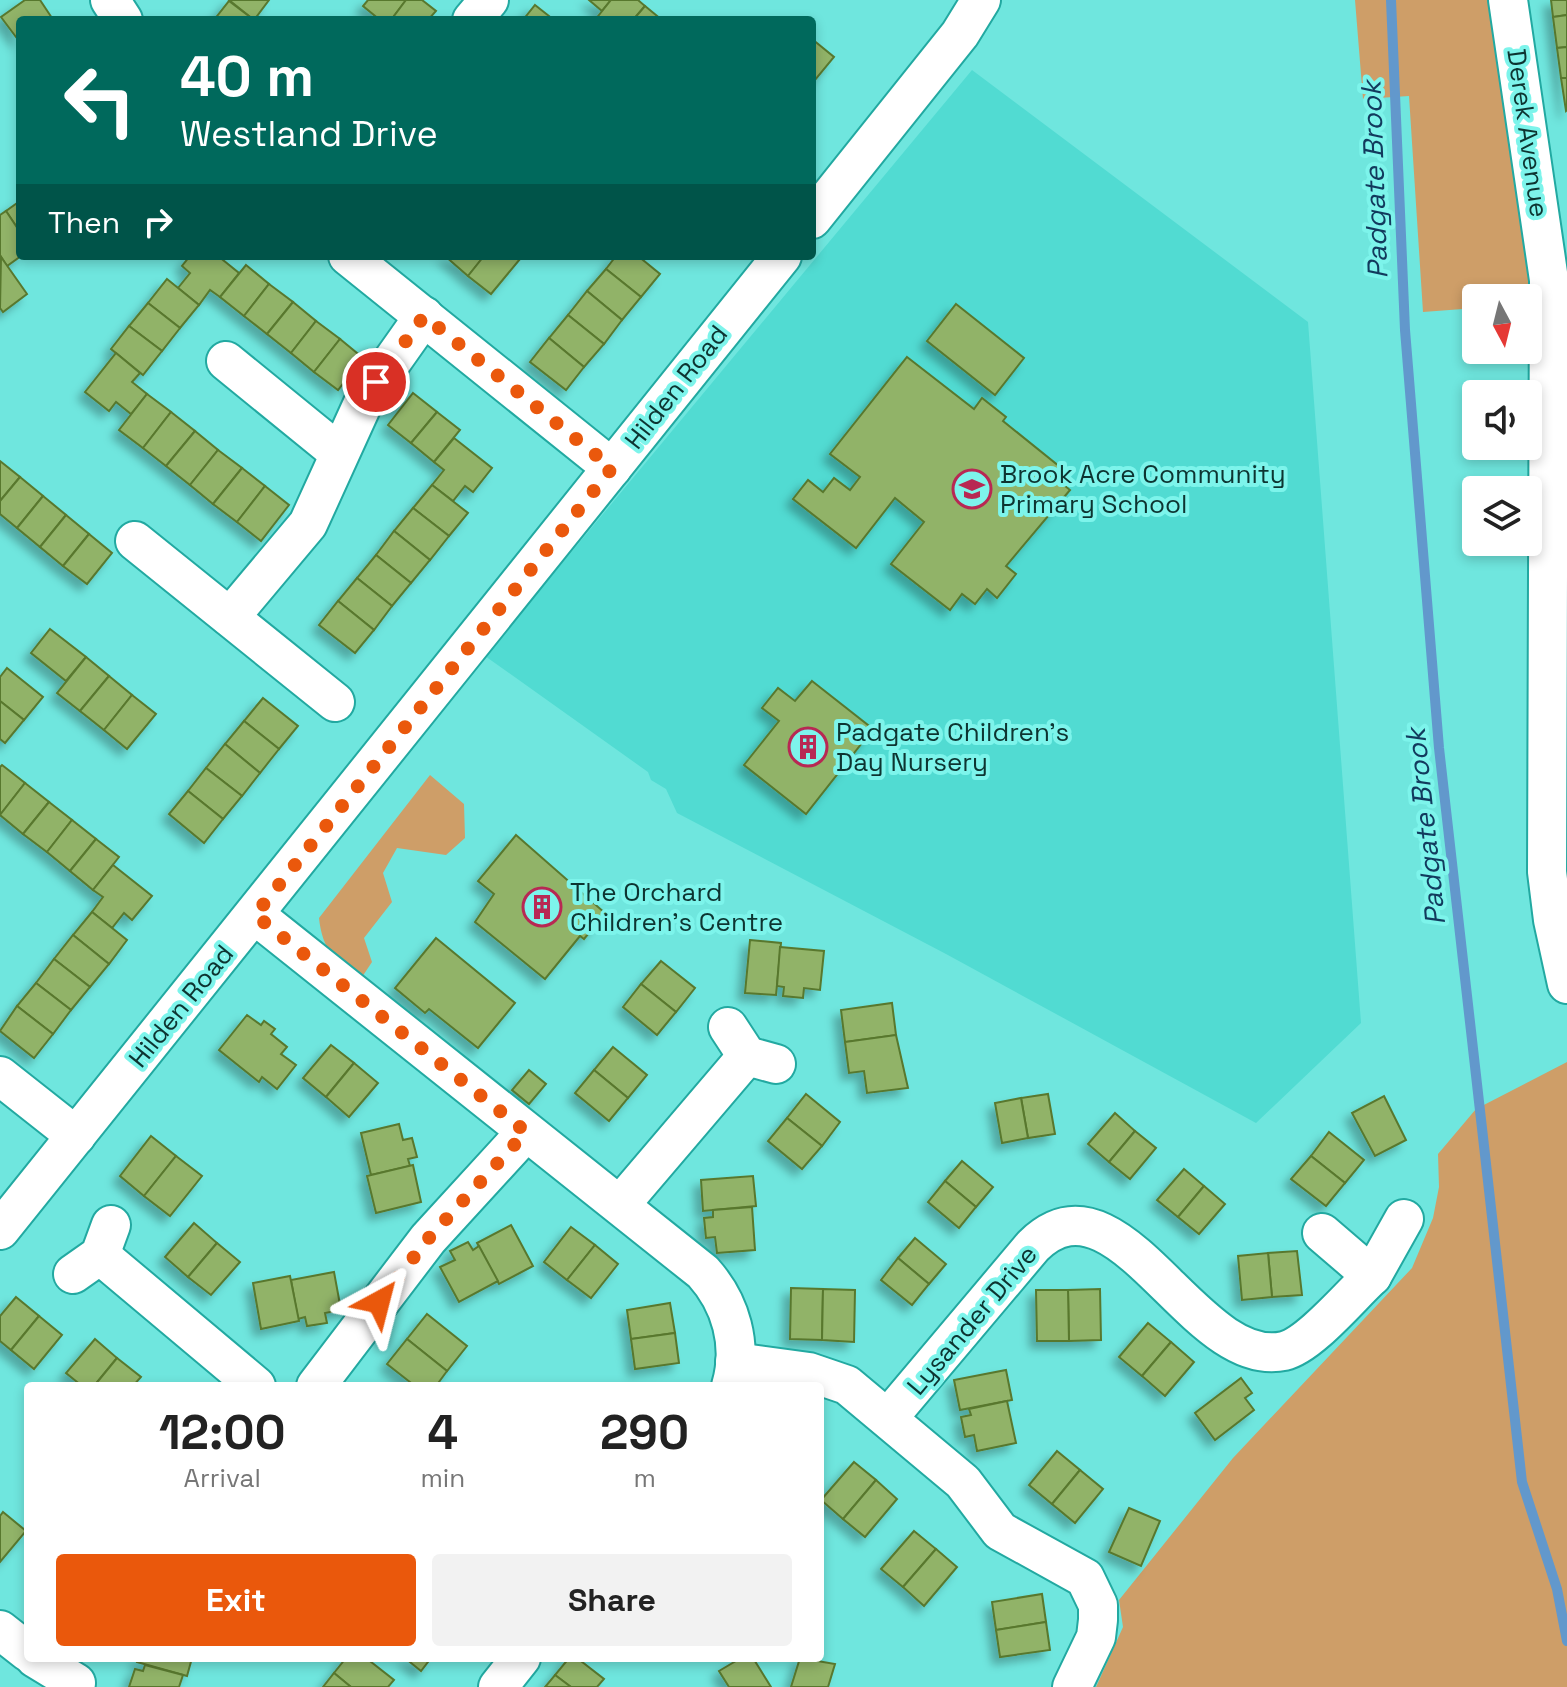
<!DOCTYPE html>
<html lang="en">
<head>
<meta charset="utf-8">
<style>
	body { margin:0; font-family:"Space Grotesk",sans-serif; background:#f2f2f2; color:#222; height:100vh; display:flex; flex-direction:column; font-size:30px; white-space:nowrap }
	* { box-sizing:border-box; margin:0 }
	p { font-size:26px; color:#767676 }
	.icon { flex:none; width:44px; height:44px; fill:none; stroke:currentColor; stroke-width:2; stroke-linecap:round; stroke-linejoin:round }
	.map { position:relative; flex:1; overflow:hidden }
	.sheet { position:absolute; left:24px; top:1382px; width:800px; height:280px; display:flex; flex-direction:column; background:#fff; border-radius:8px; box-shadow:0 4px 12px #0003 }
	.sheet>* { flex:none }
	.top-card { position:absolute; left:16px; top:16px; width:800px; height:244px; border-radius:8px; box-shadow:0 4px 12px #0003; background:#00695c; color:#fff; overflow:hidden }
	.needle { width:52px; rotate:173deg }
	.buttons { position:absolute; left:1462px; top:284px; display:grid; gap:16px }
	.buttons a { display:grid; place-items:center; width:80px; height:80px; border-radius:8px; background:#fff; box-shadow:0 4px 12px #0003; font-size:40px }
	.pin { position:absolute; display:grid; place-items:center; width:68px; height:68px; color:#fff; margin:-34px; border:4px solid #fff; border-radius:50%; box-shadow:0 2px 8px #0007 }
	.me { position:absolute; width:88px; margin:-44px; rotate:38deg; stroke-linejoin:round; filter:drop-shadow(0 0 6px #0008) }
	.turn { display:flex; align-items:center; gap:28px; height:168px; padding:0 32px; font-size:36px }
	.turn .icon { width:104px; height:104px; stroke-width:2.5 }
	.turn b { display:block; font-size:56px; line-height:68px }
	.then { display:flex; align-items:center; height:76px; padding:0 32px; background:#0003; gap:16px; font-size:30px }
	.eta { display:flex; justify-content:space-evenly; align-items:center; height:136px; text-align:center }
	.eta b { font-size:48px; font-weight:700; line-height:56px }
	.primary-button { display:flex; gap:16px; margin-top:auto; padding:16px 32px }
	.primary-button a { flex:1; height:92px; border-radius:8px; background:#ea580c; color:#fff; font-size:32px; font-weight:700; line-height:92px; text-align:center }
	.primary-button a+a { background:#f2f2f2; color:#222 }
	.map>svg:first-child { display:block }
</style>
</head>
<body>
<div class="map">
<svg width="1567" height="1687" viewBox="0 0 1567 1687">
	<defs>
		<filter id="shadow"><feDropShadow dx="-7" dy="7" stdDeviation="4" flood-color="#0004"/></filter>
	</defs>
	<rect width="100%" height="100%" fill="#6fe6de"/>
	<polygon fill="#51dbd2" points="972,70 1308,322 1361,1023 1256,1123 946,954 677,813 666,789 651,780 648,772 485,656"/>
	<g fill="#ce9e68">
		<polygon points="1355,0 1493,0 1535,304 1528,305 1528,298 1476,298 1476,308 1423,312 1409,96 1363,99"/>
		<path d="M430,775l34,29 1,34 -19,17 -49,-7 -14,25 9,29 -28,36 8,24 -14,21c-22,-20 -36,-34 -39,-65z"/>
		<polygon points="1567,1062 1567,1687 1096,1687 1123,1627 1119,1600 1233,1458 1412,1268 1433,1218 1439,1187 1438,1154 1476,1109"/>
	</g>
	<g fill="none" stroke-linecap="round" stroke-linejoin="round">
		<polyline stroke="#6298cc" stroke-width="10" points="1391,0 1405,330 1439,748 1522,1482 1557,1589 1567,1641"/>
	</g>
	<g fill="#91b368" stroke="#59782e" stroke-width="2" filter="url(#shadow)">
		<polygon points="25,0 40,0 52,18 20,20 19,41 1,17"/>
		<polygon points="229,0 269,0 254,20"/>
		<polygon points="368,0 406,0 391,20 380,20 363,6"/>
		<polygon points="406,0 422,0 436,11 428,20 391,20"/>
		<polygon points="589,0 611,0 602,11"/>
		<polygon points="611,0 638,0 645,6 633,20 595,20"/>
		<polygon points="1551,0 1567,0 1567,15 1553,17"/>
		<polygon points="229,1 254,20 214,20"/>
		<polygon points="535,5 554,20 523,20"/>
		<polygon points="645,6 662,20 633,20"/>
		<polygon points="1567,15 1567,47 1557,48 1553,17"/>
		<polygon points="812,39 834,57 815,80 812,78"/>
		<polygon points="1567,47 1567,78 1561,78 1557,48"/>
		<polygon points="1561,78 1567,78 1567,110 1566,111"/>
		<polygon points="20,201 20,232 6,211"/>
		<polygon points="6,211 20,232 21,256 7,266 0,255 0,215"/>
		<polygon points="190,256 218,256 239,273 220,297 210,290 199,305 178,288 190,273 182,266"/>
		<polygon points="445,256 484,256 468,276"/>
		<polygon points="484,256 520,259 491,294 468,276"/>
		<polygon points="616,256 638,256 660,274 641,297 606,269"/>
		<polygon points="1,257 27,294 3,312 0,308"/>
		<polygon points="246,265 269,284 244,316 220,297"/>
		<polygon points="606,269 641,297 622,320 587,291"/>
		<polygon points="167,279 199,305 180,328 148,303"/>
		<polygon points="269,284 293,302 267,334 244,316"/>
		<polygon points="587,291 622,320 604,344 568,315"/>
		<polygon points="293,302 316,321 291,353 267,334"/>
		<polygon points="148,303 180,328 162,351 129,326"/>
		<polygon points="956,304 1024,358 995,395 927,341"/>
		<polygon points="568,315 604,344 584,367 549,338"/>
		<polygon points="316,321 340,339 314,372 291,353"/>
		<polygon points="129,326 162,351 143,375 111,349"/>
		<polygon points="549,338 584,367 566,390 530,362"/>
		<polygon points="340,339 363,358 338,390 314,372"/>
		<polygon points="116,353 140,373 132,382 147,394 131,414 116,402 109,411 85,392"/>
		<polygon points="907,357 974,409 982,398 1006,417 1003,421 1065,471 1058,480 1070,490 1006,566 1016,574 997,598 987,589 975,604 962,594 950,610 891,564 924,522 895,498 856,548 793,499 808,480 823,492 834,478 850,490 860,477 830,454"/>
		<polygon points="413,393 437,412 411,443 388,425"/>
		<polygon points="147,394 171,412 143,448 119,430"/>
		<polygon points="171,412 195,431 166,466 143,448"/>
		<polygon points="437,412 460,430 434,462 411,443"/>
		<polygon points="195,431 218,450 190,485 166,466"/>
		<polygon points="454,438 492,468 473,492 465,486 453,501 432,485 444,470 434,462"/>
		<polygon points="218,450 242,468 213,504 190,485"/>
		<polygon points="0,461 20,477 0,501"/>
		<polygon points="242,468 265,486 237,522 213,504"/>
		<polygon points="20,477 43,496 17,528 0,514 0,501"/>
		<polygon points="432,485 468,513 449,536 413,508"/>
		<polygon points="265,486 289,505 261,541 237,522"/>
		<polygon points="43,496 66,515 40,547 17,528"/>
		<polygon points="413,508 449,536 430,560 394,531"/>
		<polygon points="66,515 89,534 63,566 40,547"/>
		<polygon points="394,531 430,560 411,583 376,555"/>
		<polygon points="89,534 112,553 87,584 63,566"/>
		<polygon points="376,555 411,583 392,606 357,578"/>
		<polygon points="357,578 392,606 374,630 338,601"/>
		<polygon points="338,601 374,630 355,653 319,625"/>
		<polygon points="50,629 86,657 66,681 31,653"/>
		<polygon points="86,657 109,676 80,711 57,693"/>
		<polygon points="7,668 43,697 24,720 0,701 0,677"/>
		<polygon points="109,676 132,695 104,730 80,711"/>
		<polygon points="812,681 873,729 806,814 744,765 779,721 762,708 778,688 795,701"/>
		<polygon points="132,695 156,714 127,749 104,730"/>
		<polygon points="263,698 298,726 279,749 244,721"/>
		<polygon points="0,701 24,720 5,743 0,739"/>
		<polygon points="244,721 279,749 260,773 225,744"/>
		<polygon points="225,744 260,773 242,796 206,768"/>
		<polygon points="2,765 25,783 0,815 0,767"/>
		<polygon points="206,768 242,796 223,819 188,791"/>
		<polygon points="25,783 49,802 23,834 0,815"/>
		<polygon points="188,791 223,819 204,843 169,814"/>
		<polygon points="49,802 72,820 47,852 23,834"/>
		<polygon points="72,820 96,839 70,871 47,852"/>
		<polygon points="516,835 605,913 584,939 580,936 545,979 475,922 494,894 478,881"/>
		<polygon points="96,839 119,857 93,890 70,871"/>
		<polygon points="113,865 152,896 132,920 124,913 112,928 92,912 103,897 93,890"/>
		<polygon points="92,912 127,940 109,964 73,935"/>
		<polygon points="73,935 109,964 90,987 54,959"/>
		<polygon points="436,938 515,1003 478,1048 429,1009 425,1013 395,988"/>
		<polygon points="750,940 781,943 776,995 745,993"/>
		<polygon points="780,947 824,951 820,990 804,988 803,998 783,996 784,987 777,986"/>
		<polygon points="54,959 90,987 71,1010 36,983"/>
		<polygon points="661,961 695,988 676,1012 641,984"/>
		<polygon points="36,983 71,1010 53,1034 17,1006"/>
		<polygon points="641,984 676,1012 657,1035 623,1007"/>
		<polygon points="892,1003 896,1035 845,1042 841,1010"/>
		<polygon points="17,1006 53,1034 34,1058 0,1031"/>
		<polygon points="247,1015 261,1025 264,1021 275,1029 271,1034 287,1047 281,1054 296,1065 277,1089 262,1077 259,1082 219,1050"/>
		<polygon points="896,1035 908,1088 867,1093 864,1071 849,1073 845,1042"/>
		<polygon points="331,1045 354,1063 326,1097 303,1078"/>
		<polygon points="613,1047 647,1075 628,1098 594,1070"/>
		<polygon points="354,1063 378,1083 349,1117 326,1097"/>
		<polygon points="529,1070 546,1084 529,1104 512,1090"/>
		<polygon points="594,1070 628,1098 609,1121 575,1093"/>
		<polygon points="806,1094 840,1122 822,1146 787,1118"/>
		<polygon points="1048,1094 1055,1134 1028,1138 1021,1098"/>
		<polygon points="1384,1096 1406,1140 1375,1156 1352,1113"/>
		<polygon points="1021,1098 1028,1138 1002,1143 995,1103"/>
		<polygon points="1115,1113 1135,1131 1109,1162 1088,1144"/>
		<polygon points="787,1118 822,1146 802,1169 768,1141"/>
		<polygon points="399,1124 403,1140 412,1138 417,1157 408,1159 410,1166 371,1175 361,1133"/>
		<polygon points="1135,1131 1156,1148 1130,1179 1109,1162"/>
		<polygon points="1329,1132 1364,1160 1345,1183 1311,1156"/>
		<polygon points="151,1136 176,1156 144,1196 120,1176"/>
		<polygon points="176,1156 202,1176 170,1216 144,1196"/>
		<polygon points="1311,1156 1345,1183 1326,1206 1291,1179"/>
		<polygon points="962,1161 993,1187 976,1207 945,1181"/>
		<polygon points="413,1165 421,1202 376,1213 367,1176"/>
		<polygon points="1184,1169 1204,1186 1178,1217 1157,1200"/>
		<polygon points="753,1176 756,1206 703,1211 701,1180"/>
		<polygon points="945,1181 976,1207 959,1228 928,1202"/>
		<polygon points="1204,1186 1225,1204 1199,1234 1178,1217"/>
		<polygon points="752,1207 755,1250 717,1253 715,1237 706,1238 704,1218 713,1217 713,1210"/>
		<polygon points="194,1223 217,1243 188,1277 165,1257"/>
		<polygon points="511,1225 533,1266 499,1284 477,1243"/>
		<polygon points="571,1227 595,1245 567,1280 544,1262"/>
		<polygon points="915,1238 946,1264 929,1284 898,1258"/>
		<polygon points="468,1242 473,1250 479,1246 498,1281 459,1302 440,1267 455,1260 450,1251"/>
		<polygon points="217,1243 240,1262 211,1295 188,1277"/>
		<polygon points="595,1245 618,1264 591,1298 567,1280"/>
		<polygon points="1297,1251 1302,1295 1272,1297 1268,1253"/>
		<polygon points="1268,1253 1272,1297 1242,1300 1238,1256"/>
		<polygon points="898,1258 929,1284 912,1305 881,1280"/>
		<polygon points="334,1272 341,1310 325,1313 327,1323 307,1326 305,1317 298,1319 291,1280"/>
		<polygon points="290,1276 299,1321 261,1329 253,1283"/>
		<polygon points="791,1288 823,1289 822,1340 790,1339"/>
		<polygon points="823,1289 855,1290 854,1342 822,1340"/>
		<polygon points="1100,1289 1101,1340 1069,1341 1068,1290"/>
		<polygon points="1036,1290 1068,1290 1069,1341 1037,1341"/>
		<polygon points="16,1297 39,1316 11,1350 0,1341 0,1316"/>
		<polygon points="670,1303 675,1333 631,1339 627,1310"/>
		<polygon points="427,1314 467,1346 447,1371 407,1339"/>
		<polygon points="39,1316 62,1335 34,1369 11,1350"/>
		<polygon points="1148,1323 1171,1342 1142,1376 1119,1357"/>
		<polygon points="675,1333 679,1363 635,1369 631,1339"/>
		<polygon points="95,1339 117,1358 94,1386 82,1386 66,1373"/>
		<polygon points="407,1339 447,1371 436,1386 415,1386 387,1364"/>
		<polygon points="1171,1342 1194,1362 1165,1396 1142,1376"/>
		<polygon points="117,1358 141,1377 133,1386 94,1386"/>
		<polygon points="1006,1370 1012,1400 960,1410 954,1380"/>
		<polygon points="1241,1378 1252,1393 1245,1398 1254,1410 1215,1440 1195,1413"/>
		<polygon points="1007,1401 1016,1443 977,1451 974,1435 965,1437 961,1417 971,1415 969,1409"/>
		<polygon points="1057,1451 1080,1470 1052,1504 1029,1485"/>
		<polygon points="854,1462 876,1480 843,1519 821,1500"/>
		<polygon points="1080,1470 1103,1489 1075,1523 1052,1504"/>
		<polygon points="876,1480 897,1499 865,1537 843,1519"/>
		<polygon points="1129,1508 1160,1521 1141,1566 1109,1552"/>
		<polygon points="3,1512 26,1531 0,1562 0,1516"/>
		<polygon points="914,1531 936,1549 903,1587 881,1569"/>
		<polygon points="936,1549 957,1567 924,1606 903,1587"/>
		<polygon points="1042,1594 1046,1622 996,1630 992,1602"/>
		<polygon points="1046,1622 1050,1650 1000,1657 996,1630"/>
		<polygon points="138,1658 192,1658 187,1676 137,1662"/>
		<polygon points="346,1658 366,1658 394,1680 388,1687 351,1687 334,1673"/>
		<polygon points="405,1658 431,1658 421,1671"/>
		<polygon points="569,1658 577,1658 604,1679 597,1687 571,1687 555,1675"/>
		<polygon points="741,1658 753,1658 771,1687 729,1687 719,1671"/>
		<polygon points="800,1658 835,1664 828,1687 791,1687"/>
		<polygon points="145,1665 183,1675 179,1687 129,1687 135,1669 143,1671"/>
		<polygon points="334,1673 351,1687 323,1687"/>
		<polygon points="555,1675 571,1687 545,1687"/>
	</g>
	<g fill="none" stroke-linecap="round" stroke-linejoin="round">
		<defs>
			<g id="minor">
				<polyline points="110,0 123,20"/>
				<polyline points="1508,0 1549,280 1547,872 1553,920 1567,984"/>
				<polyline points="472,20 489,0"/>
				<polyline points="812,219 960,34 981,0"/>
				<polyline points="348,256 612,468"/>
				<polyline points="226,361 339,453"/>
				<polyline points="135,541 335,702"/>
				<polyline points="230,617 308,524 364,401 424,316"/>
				<path d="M255,915l448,357c28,31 40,73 28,114"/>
				<polyline points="728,1027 747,1056 776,1064"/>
				<polyline points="0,1076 76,1136"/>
				<polyline points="620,1205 747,1056"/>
				<polyline points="0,1230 782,256"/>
				<polyline points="1322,1233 1372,1276 1404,1219"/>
				<polyline points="100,1255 256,1386"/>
				<polyline points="73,1274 100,1255 111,1225"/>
				<polyline points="735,1362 809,1372 847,1385 963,1482 1000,1531 1085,1578 1098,1605 1098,1620 1096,1637 1072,1687"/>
				<polyline points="316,1386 428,1239 526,1132"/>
				<path d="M888,1418l145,-172c86,-84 160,125 251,105 26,-6 67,-56 88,-75"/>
				<polyline points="0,1630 28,1652"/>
				<polyline points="35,1658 76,1683"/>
				<polyline points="498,1687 521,1658"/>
			</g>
		</defs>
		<use href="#minor" stroke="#22a9a1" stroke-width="42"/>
		<use href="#minor" stroke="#fff" stroke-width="38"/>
	</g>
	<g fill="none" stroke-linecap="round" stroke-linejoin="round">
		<polyline stroke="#ea580c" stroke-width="14" stroke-dasharray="0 25.2" points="376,382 424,316 612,468 255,915 526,1132 428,1239 379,1302"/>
	</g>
	<defs>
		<symbol id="school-ring" viewBox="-11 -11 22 22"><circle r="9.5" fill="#7df4eb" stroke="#b82853" stroke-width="1.5"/><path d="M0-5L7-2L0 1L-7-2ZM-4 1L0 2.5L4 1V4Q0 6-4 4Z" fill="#b82853"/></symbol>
		<symbol id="building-ring" viewBox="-11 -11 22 22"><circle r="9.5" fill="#7df4eb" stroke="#b82853" stroke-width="1.5"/><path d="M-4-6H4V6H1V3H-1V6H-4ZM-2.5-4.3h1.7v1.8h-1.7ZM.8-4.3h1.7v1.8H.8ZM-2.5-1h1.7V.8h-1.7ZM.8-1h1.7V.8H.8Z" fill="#b82853"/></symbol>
	</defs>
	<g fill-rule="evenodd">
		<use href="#school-ring" x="950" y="467" width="44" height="44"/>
		<use href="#building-ring" x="786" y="725" width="44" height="44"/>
		<use href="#building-ring" x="520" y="885" width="44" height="44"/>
	</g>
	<g text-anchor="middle" stroke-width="8" stroke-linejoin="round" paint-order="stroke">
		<g font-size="26" fill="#0d3431" stroke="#7df4eb">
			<text transform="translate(1528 133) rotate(82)" y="9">Derek Avenue</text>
			<text transform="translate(676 387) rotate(-52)" y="9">Hilden Road</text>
			<text transform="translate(181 1006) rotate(-51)" y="9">Hilden Road</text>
			<text transform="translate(972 1320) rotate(-50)" y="9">Lysander Drive</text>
		</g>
		<g font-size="26" fill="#0d3431" stroke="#7df4eb" text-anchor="start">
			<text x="1000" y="483">Brook Acre Community<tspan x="1000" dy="30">Primary School</tspan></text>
			<text x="836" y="741">Padgate Children’s<tspan x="836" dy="30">Day Nursery</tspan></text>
			<text x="570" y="901">The Orchard<tspan x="570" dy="30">Children's Centre</tspan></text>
		</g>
		<g font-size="28" font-style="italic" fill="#123a5d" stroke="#7df4eb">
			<text transform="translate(1374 180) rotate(-92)" y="10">Padgate Brook</text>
			<text transform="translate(1425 827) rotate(-96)" y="10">Padgate Brook</text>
		</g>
	</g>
</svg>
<div class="buttons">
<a><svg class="needle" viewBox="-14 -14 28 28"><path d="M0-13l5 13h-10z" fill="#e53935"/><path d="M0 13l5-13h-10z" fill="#767676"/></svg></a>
<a><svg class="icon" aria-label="sound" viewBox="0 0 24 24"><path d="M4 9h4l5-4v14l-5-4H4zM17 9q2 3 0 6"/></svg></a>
<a><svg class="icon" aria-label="layers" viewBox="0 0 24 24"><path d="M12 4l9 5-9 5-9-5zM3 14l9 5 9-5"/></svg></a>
</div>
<div class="pin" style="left:376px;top:382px;background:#d93025"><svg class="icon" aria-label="arrive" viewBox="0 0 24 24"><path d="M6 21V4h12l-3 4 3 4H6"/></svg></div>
<svg class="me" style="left:379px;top:1302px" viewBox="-20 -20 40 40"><path d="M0-17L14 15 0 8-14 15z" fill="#ea580c" stroke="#fff" stroke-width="4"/></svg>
<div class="top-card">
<div class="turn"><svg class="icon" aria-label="left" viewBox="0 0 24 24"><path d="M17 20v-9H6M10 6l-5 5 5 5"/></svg><div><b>40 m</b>Westland Drive</div></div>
<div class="then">Then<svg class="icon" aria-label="right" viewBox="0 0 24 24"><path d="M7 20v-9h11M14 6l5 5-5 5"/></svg></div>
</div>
<section class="sheet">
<div class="eta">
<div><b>12:00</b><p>Arrival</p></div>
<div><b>4</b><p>min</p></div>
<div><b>290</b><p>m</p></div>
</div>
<div class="primary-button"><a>Exit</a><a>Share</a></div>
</section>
</div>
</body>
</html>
